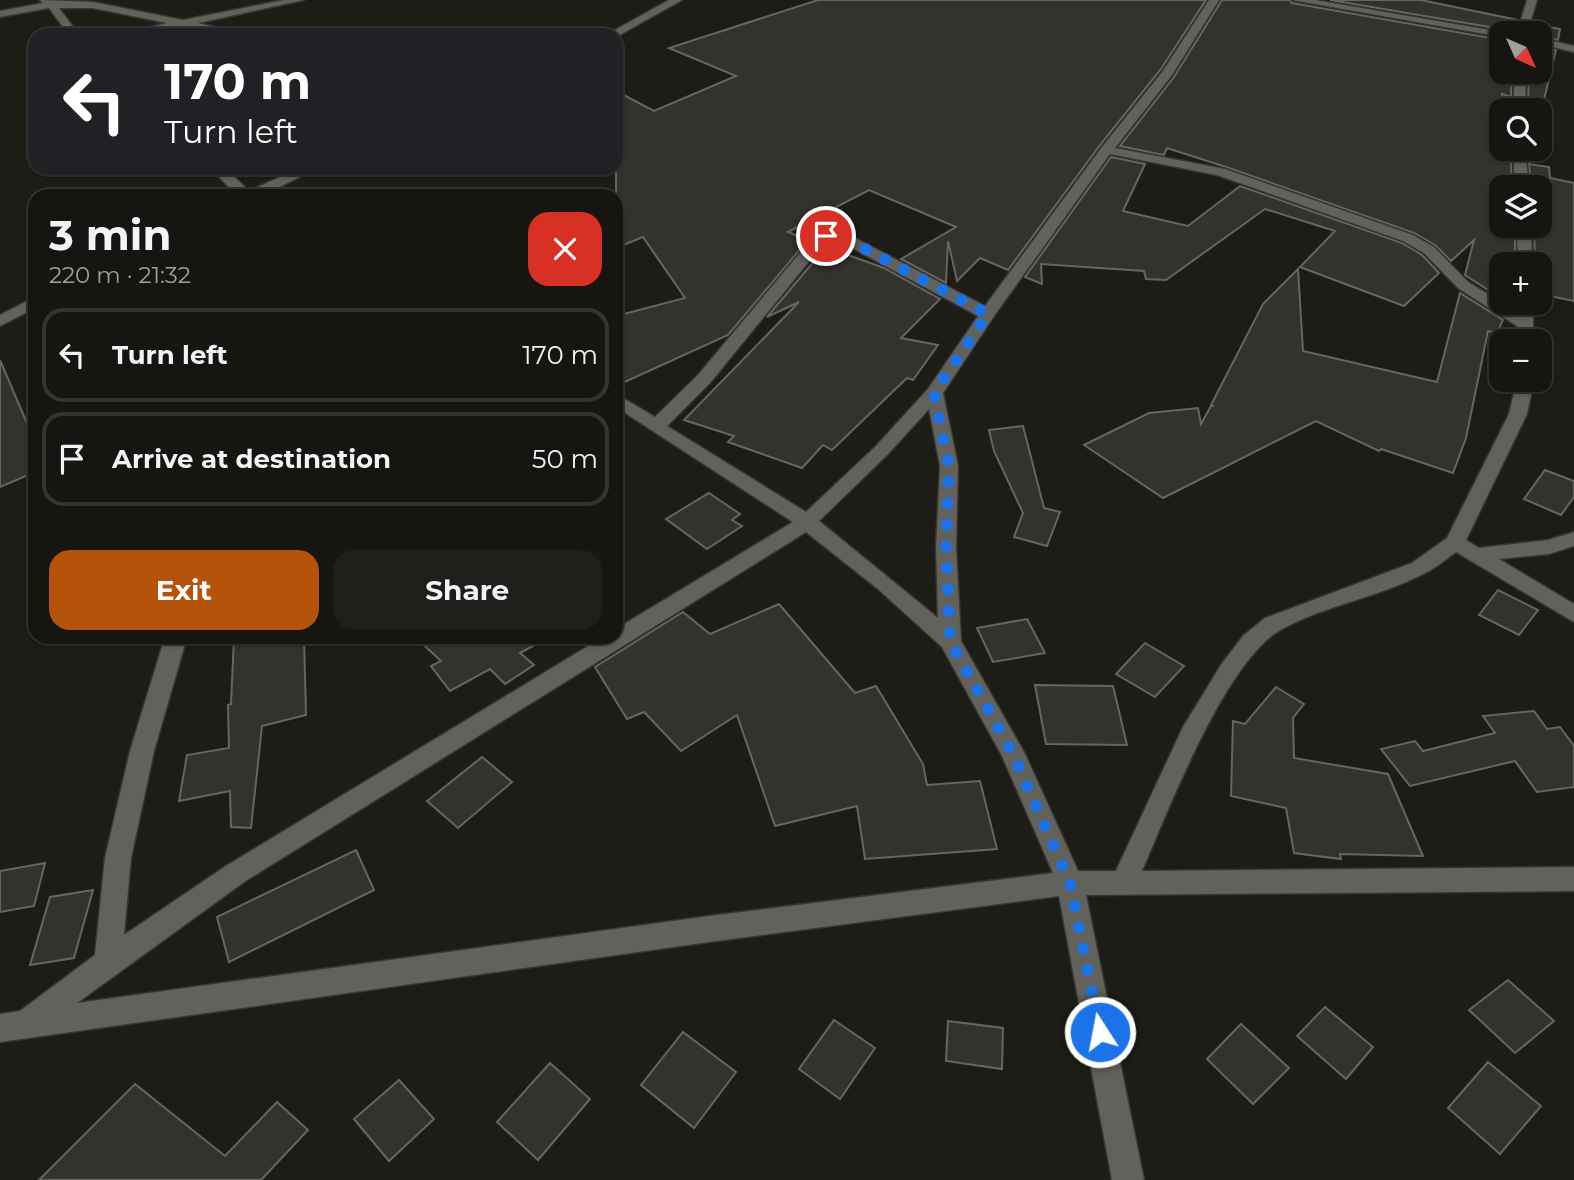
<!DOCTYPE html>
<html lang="en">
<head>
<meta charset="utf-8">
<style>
	body { margin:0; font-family:Montserrat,sans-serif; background:#1f1e1a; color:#f1f3f6; height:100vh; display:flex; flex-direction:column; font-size:26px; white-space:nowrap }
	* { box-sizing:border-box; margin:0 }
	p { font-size:23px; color:#9e9f9f }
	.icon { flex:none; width:38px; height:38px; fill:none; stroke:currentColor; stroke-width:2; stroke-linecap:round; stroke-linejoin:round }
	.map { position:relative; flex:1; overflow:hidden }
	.sheet { position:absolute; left:28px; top:189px; width:595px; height:455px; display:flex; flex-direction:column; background:#161511; border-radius:21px; box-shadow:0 2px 5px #0004,0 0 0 2px #353431 }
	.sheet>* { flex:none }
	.hud { position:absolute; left:28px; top:28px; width:595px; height:147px; border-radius:21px; box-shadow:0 2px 5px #0004,0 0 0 2px #353431; background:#202124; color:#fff; overflow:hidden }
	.needle { width:46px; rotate:135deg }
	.tools { position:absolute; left:1489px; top:21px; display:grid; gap:14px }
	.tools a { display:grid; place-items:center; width:63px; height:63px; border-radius:14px; background:#161511; box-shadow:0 2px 5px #0004,0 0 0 2px #353431; font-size:35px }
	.pin { position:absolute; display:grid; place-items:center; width:60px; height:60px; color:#fff; margin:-30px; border:4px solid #fff; border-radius:50%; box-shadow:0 2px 7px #0007 }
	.me { position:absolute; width:77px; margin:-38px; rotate:349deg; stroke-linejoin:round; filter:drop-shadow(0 0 5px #0008) }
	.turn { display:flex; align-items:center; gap:24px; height:147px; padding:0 21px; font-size:32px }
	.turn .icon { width:91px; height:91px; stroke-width:2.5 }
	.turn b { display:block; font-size:49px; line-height:60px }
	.round { display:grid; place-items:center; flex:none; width:74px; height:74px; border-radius:21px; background:#1f1e1a }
	.headline { display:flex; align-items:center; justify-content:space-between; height:119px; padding:0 21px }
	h1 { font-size:42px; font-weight:700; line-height:52px }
	.action { display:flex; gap:14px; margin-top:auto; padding:14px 21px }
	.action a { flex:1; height:80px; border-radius:21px; background:#b45309; color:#fff; font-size:28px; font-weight:700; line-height:80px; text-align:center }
	.action a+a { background:#1f1e1a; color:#f1f3f6 }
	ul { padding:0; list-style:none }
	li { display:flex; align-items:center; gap:21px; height:94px; margin:0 14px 10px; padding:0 7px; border:4px solid #353431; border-radius:21px }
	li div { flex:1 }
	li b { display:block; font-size:26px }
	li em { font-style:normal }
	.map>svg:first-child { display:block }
</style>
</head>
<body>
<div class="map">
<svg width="1574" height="1180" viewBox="0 0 1574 1180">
	<rect width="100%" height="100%" fill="#1d1c17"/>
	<g fill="#34322d" stroke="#676560" stroke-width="2">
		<polygon points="818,0 1206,0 1161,69 1100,145 1008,270 980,258 957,281 948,241 946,283 901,259 956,227 869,190 788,232 808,240 728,335 616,386 616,316 685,298 643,237 616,248 616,91 654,111 736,76 669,48"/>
		<polygon points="1222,0 1289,0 1292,3 1502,40 1502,72 1512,72 1511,97 1502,94 1502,159 1511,161 1512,187 1502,187 1502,226 1515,226 1515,264 1502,264 1502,299 1465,275 1474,240 1451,261 1435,245 1414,233 1226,167 1167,148 1164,155 1120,146 1174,77"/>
		<polygon points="1330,0 1421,0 1518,20 1515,33 1510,33 1507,30"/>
		<polygon points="1533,24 1560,29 1558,40 1540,36 1540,33 1530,33"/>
		<polygon points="1540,47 1556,50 1543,104 1528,101 1529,72 1540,72"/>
		<polygon points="1111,157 1145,164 1123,211 1188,226 1240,186 1402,243 1422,255 1439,273 1404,306 1300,267 1335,231 1265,209 1166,280 1146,279 1144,271 1041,264 1042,284 1025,277"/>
		<polygon points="1529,164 1549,167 1550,178 1574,183 1574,301 1540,294 1540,264 1535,264 1534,226 1540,226 1540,187 1531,187"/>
		<polygon points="826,247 884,268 940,299 901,338 938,345 913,380 907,378 832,450 823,445 802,468 728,442 734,436 684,420 799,302 767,317"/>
		<polygon points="1298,269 1303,351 1437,382 1460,293 1503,320 1497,333 1488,331 1466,438 1453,473 1381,449 1379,451 1316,421 1163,498 1084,445 1149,413 1198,408 1201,424 1211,406 1214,406 1211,405 1263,304"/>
		<polygon points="0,360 35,442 35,472 0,487"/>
		<polygon points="1023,426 1044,508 1060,512 1047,546 1014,537 1023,513 994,451 989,430"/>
		<polygon points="1545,470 1574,481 1574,497 1561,515 1524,499"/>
		<polygon points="709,493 740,514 732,520 742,526 707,549 666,519"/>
		<polygon points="1498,590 1538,610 1519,635 1479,615"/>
		<polygon points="779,604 855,693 876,686 923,764 927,785 980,781 997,849 865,859 857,806 775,826 737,715 681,751 644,712 627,719 595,667 683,612 710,634"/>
		<polygon points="1027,619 1045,653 993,662 977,628"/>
		<polygon points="234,637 304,637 306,715 262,726 251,828 231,827 230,791 179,801 187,755 229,748 228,705 231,704"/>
		<polygon points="415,637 549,637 520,653 534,665 505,684 490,669 450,691 431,666 441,661"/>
		<polygon points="1145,643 1184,666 1155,697 1116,674"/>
		<polygon points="1035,685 1113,686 1127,745 1046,744"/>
		<polygon points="1276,687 1304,704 1293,718 1294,758 1388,774 1423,856 1340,854 1341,859 1294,853 1286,808 1231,796 1233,721 1245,724"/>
		<polygon points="1534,711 1547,729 1560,727 1574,746 1574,787 1537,792 1515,761 1410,786 1381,749 1415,741 1423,751 1495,733 1483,716"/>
		<polygon points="482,757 512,782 458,828 427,801"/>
		<polygon points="356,850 374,890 229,962 217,917"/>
		<polygon points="45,863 34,906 0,912 0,871"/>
		<polygon points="93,890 74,958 30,965 50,897"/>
		<polygon points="1508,980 1554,1021 1515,1053 1469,1010"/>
		<polygon points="1325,1007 1373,1047 1346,1079 1297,1036"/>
		<polygon points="834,1020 875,1048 840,1099 799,1069"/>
		<polygon points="948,1021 1003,1028 1002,1069 946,1061"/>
		<polygon points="1241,1024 1289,1068 1253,1104 1207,1059"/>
		<polygon points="683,1032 736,1072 694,1128 641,1085"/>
		<polygon points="1488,1062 1541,1106 1500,1154 1448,1108"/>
		<polygon points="550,1063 590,1099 538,1160 497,1122"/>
		<polygon points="399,1080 434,1119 389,1161 354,1119"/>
		<polygon points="135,1084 225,1156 277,1102 308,1130 261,1180 39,1180"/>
	</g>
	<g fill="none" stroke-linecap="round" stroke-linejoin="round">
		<defs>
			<g id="minor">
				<path d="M40,0l53,2 90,18 101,-20h20l-106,23 50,12c-22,0 -44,-9 -65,-9 -22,0 -44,9 -66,9l50,-12 -74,-15h-34l20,27h-10l-20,-27 -49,9v-6l43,-8z"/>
				<polygon points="669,0 682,0 616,37 606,35"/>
				<path d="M1209,0h10l-47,75 -57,73 110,21 188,66 21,12 34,35 49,30v-9h16v38h-16v-15l-59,-38 -34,-35 -21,-12 -186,-66 -107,-21 -116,162 -51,77 15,73 -2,81 5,94 64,113 53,117h38l67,-144 38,-62 22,-29 22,-18 147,-55 35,-25 62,-124 8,-34h17l-7,34 -61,126 13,8 69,-8 26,-8v14l-25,8 -50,5 75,45v18l-118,-70c-10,7 -20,16 -31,21 -45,24 -99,32 -143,56 -56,30 -114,182 -140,242l432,-4v24l-488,4 58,285h-32l-53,-284 -350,46 -709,100v-28l20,-3 75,-56 10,-97 25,-107 35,-114h22l-33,114 -23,107 -7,77 102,-69 377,-229h13v-8l177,-107 -177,-115v-13l39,23 43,-42 111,-133c14,-12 28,-10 44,-5l132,69 117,-159 61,-76zM829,241l14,2 135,73 -50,73 -52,57 -70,66 -139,-86 43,-43 110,-135zM929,409l11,57 -4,81 2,71 -119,-97 69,-67zM806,532l72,57 64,58 60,109 51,117 -344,43 -632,87 167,-121z"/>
				<polygon points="1292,0 1315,0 1507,33 1502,33 1502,37"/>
				<polygon points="1527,0 1537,0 1527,33 1517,33"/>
				<polygon points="1540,38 1574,46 1574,52 1540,44"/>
				<polygon points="1515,72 1526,72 1525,110 1513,110"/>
				<polygon points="1513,149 1525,149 1529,187 1515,187"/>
				<polygon points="210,168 225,168 249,191 300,168 318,168 261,196 238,196"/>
				<polygon points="1517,226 1531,226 1532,264 1518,264"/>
				<polygon points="35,297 35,308 0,326 0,315"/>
			</g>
		</defs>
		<use href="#minor" stroke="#373533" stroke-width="3"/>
		<use href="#minor" fill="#63615c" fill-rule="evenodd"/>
	</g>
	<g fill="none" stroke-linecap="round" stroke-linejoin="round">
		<polyline stroke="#1a73e8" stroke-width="12" stroke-dasharray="0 21.6" points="826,236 835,235 848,240 988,314 934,393 949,466 946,547 950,641 1013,754 1070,883 1100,1032"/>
	</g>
</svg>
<div class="tools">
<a><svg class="needle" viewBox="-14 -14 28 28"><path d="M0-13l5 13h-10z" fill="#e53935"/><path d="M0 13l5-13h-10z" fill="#9e9f9f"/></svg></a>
<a><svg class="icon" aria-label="search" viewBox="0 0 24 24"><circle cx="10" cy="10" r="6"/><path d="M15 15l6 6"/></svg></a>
<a><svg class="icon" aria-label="layers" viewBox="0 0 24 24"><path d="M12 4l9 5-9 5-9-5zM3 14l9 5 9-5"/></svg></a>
<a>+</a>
<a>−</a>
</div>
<div class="pin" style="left:826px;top:236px;background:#d93025"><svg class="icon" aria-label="arrive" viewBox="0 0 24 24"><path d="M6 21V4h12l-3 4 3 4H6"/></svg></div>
<svg class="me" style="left:1100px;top:1032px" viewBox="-20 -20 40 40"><circle r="17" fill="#1a73e8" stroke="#fff" stroke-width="3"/><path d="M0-11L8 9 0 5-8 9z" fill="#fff"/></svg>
<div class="hud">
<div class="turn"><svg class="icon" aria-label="left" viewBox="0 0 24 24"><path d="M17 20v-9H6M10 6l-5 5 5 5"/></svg><div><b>170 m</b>Turn left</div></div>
</div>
<section class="sheet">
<div class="headline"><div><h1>3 min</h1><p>220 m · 21:32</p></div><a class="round" style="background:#d93025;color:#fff"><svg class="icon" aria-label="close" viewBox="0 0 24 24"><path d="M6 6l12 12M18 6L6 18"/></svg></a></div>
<ul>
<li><svg class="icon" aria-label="left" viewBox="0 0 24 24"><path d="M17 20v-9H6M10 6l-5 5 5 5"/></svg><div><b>Turn left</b></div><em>170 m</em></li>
<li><svg class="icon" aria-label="arrive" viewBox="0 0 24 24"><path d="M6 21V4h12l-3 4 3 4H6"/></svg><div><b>Arrive at destination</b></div><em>50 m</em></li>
</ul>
<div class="action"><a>Exit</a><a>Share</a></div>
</section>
</div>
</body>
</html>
